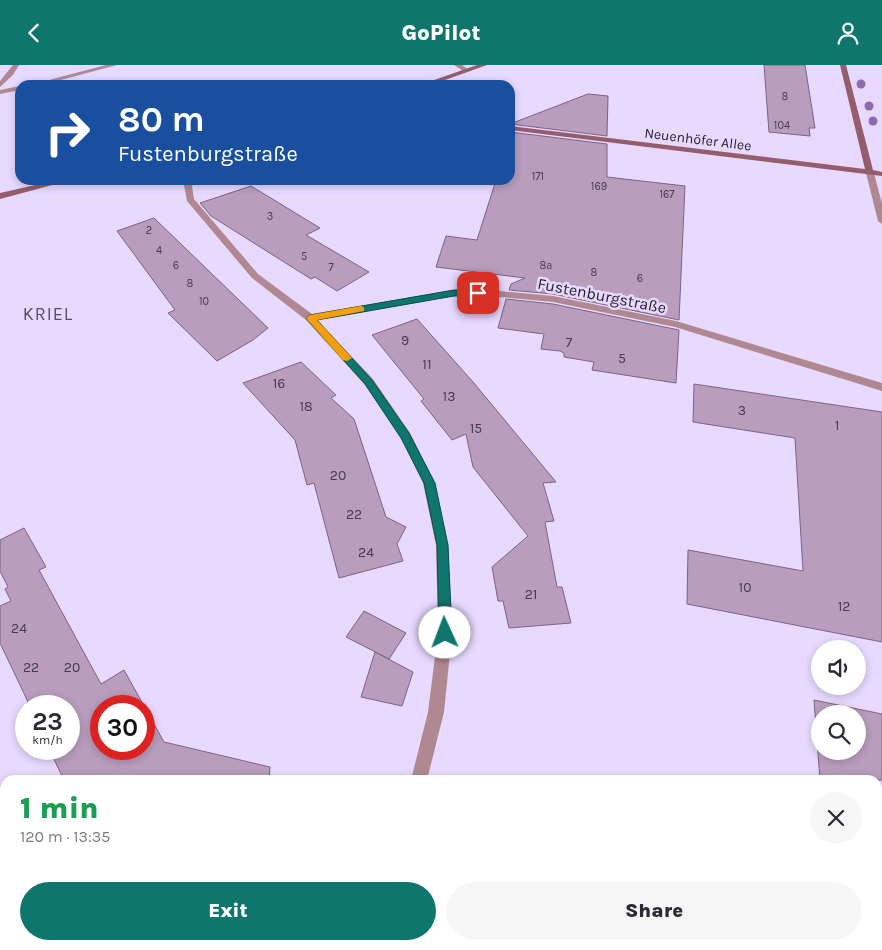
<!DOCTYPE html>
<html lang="en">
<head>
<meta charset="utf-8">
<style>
	body { margin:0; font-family:Karla,sans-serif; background:#f7f7f7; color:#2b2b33; height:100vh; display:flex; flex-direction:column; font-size:19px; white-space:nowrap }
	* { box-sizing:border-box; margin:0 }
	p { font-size:16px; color:#7c7c81 }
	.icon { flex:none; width:28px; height:28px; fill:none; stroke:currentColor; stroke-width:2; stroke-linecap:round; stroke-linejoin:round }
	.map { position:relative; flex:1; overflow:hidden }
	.panel { position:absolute; left:0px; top:710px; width:882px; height:175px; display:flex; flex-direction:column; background:#fff; border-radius:15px 15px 0 0; box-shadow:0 2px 8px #0003 }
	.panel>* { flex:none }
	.top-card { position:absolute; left:15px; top:15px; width:500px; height:105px; border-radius:15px; box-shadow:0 2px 8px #0003; background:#1a4fa0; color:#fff; overflow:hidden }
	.fabs { position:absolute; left:811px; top:575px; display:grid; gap:10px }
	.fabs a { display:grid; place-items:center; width:55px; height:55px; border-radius:50%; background:#fff; box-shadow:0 2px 8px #0003; font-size:25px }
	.speed { position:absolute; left:15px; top:630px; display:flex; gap:10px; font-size:25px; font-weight:700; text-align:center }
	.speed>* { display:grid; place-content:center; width:65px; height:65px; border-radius:50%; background:#fff; box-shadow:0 2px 8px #0003; line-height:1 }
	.speed small { font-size:12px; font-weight:400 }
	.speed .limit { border:8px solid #d22; background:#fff; color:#111 }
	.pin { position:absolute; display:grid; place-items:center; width:42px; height:42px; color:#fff; margin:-21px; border-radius:10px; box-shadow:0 2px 8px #0006 }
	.me { position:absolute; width:55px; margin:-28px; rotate:358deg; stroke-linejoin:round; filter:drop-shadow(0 0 4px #0008) }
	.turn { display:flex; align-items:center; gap:18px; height:105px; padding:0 20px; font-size:22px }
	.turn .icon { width:65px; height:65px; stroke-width:2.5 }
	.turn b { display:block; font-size:35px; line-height:42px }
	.round { display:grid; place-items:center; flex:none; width:52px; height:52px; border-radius:26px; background:#f7f7f7 }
	.summary { display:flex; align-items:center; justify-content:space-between; height:85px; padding:0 20px }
	h1 { font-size:30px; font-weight:800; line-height:38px; color:#1e9e55 }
	.primary-button { display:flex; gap:10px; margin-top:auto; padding:10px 20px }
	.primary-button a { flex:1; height:58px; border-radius:30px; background:#0f766e; color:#fff; font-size:20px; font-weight:800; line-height:58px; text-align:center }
	.primary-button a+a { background:#f7f7f7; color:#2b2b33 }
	header { display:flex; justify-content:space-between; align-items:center; height:65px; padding:0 20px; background:#0f766e; color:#fff; font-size:22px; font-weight:800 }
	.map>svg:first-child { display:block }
</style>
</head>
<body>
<header><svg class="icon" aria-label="back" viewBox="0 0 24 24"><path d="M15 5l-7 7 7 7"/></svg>GoPilot<svg class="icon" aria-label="person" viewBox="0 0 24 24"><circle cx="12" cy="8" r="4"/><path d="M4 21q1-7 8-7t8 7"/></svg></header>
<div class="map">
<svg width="882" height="885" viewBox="0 0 882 885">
	<rect width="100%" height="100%" fill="#e7d9ff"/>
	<g fill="#b89dbc" stroke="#7c6480" fill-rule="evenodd">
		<polygon points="764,0 805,0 815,63 809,63 810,71 769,67"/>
		<polygon points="588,29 608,31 607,71 510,59"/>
		<polygon points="510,67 607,79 607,112 685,121 679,255 553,229 509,225 511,219 525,213 436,202 446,171 477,175 496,115 510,115"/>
		<polygon points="251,121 320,163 306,170 369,207 337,226 315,212 311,214 211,151 200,138"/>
		<polygon points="154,153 268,263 253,275 217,296 168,248 175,245 117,166"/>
		<polygon points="506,234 553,239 679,265 676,318 592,305 594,297 564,292 564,288 560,286 541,284 544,269 498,263"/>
		<polygon points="417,254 473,317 556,417 543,418 554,456 545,457 557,522 562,522 571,558 509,563 503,536 498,536 492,502 528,471 473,402 466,369 452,375 421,336 424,334 372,270"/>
		<polygon points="301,297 336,330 331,333 354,354 386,452 406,462 397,479 403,496 339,513 314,418 307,420 295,375 243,318"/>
		<polygon points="694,319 882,347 882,577 687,539 688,485 803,506 795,373 693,357"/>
		<path d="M24,463l22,39 -7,3 62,114 23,-14 40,72 106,25 -1,13h-205l-15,-31h20v-43h-39l-30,-63v-37l11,-5 -6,-12 3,-2 -8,-16v-31zM101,641h43v43h-43z"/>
		<polygon points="364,546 406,568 389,594 346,572"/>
		<polygon points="375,587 413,607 402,641 361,632"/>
		<path d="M814,635l68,14v66h-62zM820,649h38v37h-38z"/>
	</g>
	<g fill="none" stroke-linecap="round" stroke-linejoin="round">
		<g fill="#b08892" fill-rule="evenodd">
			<polygon points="13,0 19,0 13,10 0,22 0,16"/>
			<polygon points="106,0 117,0 42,20 30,20"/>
			<polygon points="20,21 20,25 0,29 0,25"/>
		</g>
		<g fill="#b08892" fill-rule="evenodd">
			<polygon points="454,0 462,0 470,6 465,7"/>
			<polygon points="867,106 874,108 882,139 882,159 878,156 866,108"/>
			<polygon points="183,115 191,115 194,134 258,209 312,249 454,225 478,224 553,231 676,256 882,318 882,326 675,262 553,237 478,230 454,231 317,255 373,314 410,368 435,418 448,480 452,568 444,647 427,715 411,715 428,647 438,568 436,480 423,418 401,373 365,320 306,255 252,213 187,136"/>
			<polygon points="0,798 5,799 5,817 0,816"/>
			<polygon points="279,880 315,880 317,885 281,885"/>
			<polygon points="368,880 386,880 385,885 367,885"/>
		</g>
		<g fill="#955d6c" fill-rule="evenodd">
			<polygon points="477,0 487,0 431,20 420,20"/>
			<polygon points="840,0 846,0 873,105 882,107 882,111 510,65 510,61 865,104"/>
			<polygon points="57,115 71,115 0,134 0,128"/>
		</g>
	</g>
	<g fill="#8c6caf">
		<circle cx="861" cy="19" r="4.5"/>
		<circle cx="869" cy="41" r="4.5"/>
		<circle cx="873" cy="56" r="4.5"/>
	</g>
	<polygon fill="#0f766e" stroke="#0a4d48" points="454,225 478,225 483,228 478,230 454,231 317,255 372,315 409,368 435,418 448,480 452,568 450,572 445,574 441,572 439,568 437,480 424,418 401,373 365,319 306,253 310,250"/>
	<polygon fill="#f59e0b" points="361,241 364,242 364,246 317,255 352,293 347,296 343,295 306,253 310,250"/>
	<g text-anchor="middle" stroke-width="5" stroke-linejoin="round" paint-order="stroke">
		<g font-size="11" fill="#473c4e">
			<text x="785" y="35">8</text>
			<text x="782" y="64">104</text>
			<text x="538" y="115">171</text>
			<text x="599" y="125">169</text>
			<text x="667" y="133">167</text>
			<text x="270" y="155">3</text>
			<text x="149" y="169">2</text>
			<text x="159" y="189">4</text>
			<text x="304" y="195">5</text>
			<text x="176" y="204">6</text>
			<text x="546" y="204">8a</text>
			<text x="331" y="206">7</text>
			<text x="594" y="211">8</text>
			<text x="640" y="217">6</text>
			<text x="190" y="222">8</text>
			<text x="204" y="240">10</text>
		</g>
		<g font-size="14" fill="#211c2a" stroke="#e7d9ff">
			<text transform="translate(698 74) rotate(7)" y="5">Neuenhöfer Allee</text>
		</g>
		<g font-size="14" fill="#473c4e">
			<text x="405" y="280">9</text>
			<text x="569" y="282">7</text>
			<text x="622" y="298">5</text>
			<text x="427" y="304">11</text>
			<text x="279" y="323">16</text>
			<text x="449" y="336">13</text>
			<text x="306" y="346">18</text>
			<text x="742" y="350">3</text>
			<text x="837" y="365">1</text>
			<text x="476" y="368">15</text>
			<text x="338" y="415">20</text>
			<text x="354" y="454">22</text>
			<text x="366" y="492">24</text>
			<text x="745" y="527">10</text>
			<text x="531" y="534">21</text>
			<text x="844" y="546">12</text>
			<text x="19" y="568">24</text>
			<text x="31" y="607">22</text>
			<text x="72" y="607">20</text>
		</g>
		<g font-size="16" fill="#211c2a" stroke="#e7d9ff">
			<text transform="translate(602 230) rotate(11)" y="6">Fustenburgstraße</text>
		</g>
		<g font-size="18" letter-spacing="1" fill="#564b6a" stroke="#e7d9ff">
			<text x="48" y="255">KRIEL</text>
		</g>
	</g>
</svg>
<div class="fabs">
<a><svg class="icon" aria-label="sound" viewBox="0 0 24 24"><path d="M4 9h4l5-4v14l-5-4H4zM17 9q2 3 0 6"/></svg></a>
<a><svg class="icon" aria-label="search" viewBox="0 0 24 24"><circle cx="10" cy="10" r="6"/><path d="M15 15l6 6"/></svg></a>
</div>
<div class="speed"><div>23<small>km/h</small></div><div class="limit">30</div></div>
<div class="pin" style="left:478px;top:228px;background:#d93025"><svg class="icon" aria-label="arrive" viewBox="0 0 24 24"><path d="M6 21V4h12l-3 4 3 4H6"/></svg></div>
<svg class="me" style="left:445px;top:568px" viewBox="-20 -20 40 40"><circle r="19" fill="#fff"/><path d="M0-13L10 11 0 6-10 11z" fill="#0f766e"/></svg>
<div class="top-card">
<div class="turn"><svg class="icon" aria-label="right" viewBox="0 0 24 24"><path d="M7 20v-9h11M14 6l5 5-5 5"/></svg><div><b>80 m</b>Fustenburgstraße</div></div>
</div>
<section class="panel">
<div class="summary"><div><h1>1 min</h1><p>120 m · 13:35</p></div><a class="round"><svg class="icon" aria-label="close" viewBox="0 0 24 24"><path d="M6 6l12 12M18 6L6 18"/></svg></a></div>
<div class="primary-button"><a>Exit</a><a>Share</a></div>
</section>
</div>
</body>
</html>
